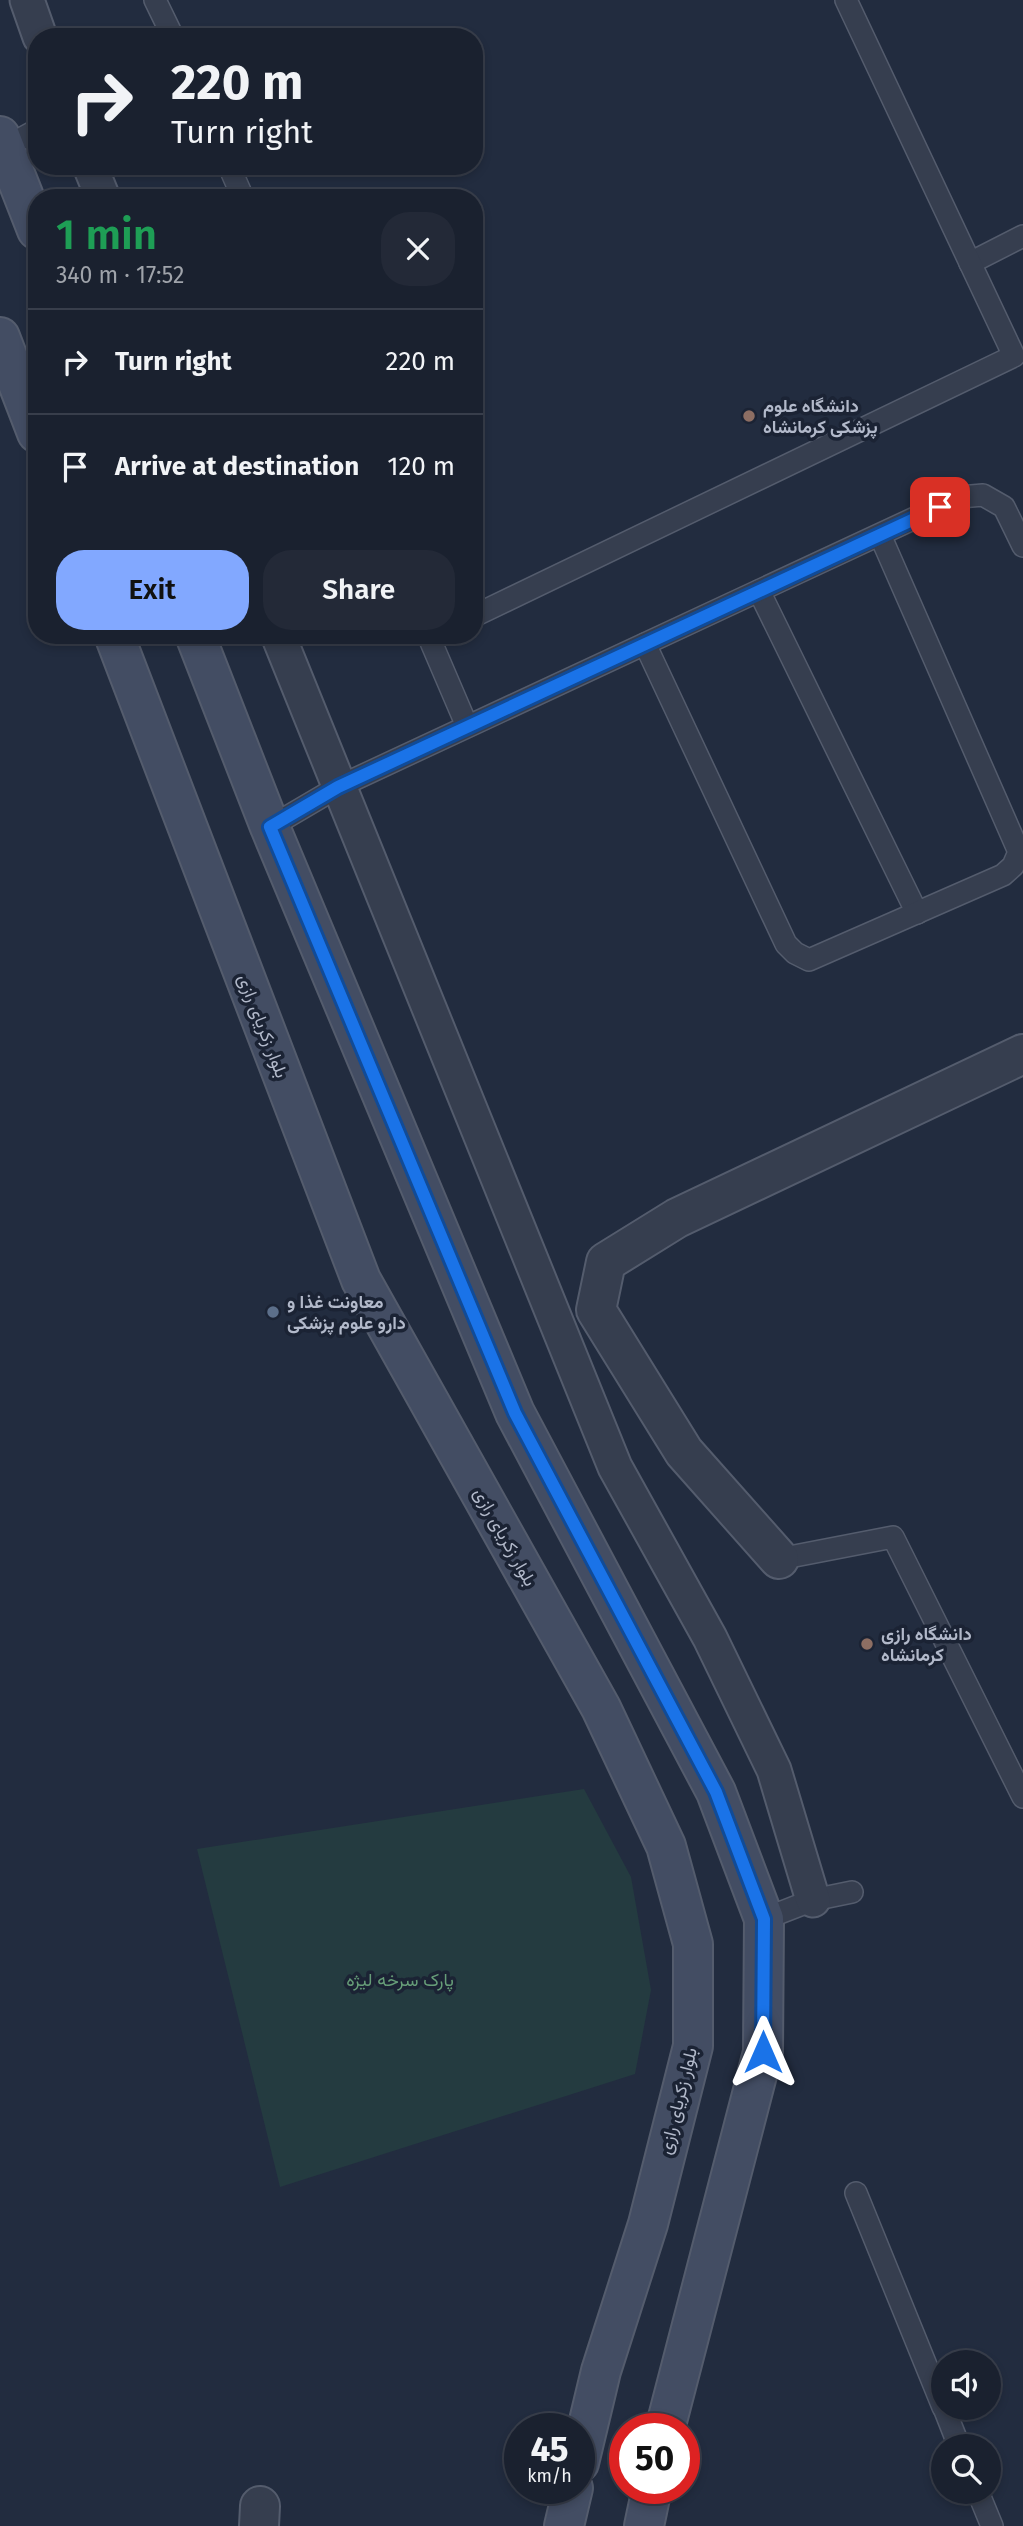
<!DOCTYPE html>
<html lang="en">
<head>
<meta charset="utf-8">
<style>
	body { margin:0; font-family:"Fira Sans",Vazirmatn,sans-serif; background:#232937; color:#f1f3f6; height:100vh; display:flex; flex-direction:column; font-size:26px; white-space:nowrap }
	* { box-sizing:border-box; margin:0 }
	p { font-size:23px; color:#9fa3aa }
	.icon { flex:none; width:38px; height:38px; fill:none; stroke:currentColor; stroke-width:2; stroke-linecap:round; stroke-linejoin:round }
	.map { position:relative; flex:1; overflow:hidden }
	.details { position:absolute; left:28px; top:189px; width:455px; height:455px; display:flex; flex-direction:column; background:#1a212f; border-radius:28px; box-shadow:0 4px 10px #0003,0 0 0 2px #383e4b }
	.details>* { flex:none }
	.banner { position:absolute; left:28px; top:28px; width:455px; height:147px; border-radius:28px; box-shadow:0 4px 10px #0003,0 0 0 2px #383e4b; background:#1a212f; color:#f1f3f6; overflow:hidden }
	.buttons { position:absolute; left:931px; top:2350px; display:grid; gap:14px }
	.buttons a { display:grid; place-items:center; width:70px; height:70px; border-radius:50%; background:#1a212f; box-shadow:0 4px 10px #0003,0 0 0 2px #383e4b; font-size:35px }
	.speed { position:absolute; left:504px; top:2413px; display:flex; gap:14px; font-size:35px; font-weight:700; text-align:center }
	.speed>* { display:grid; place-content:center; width:91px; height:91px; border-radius:50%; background:#1a212f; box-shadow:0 4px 10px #0003,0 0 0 2px #383e4b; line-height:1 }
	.speed small { font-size:18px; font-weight:400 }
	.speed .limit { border:10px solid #d22; background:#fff; color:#111 }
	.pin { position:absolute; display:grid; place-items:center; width:60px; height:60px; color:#fff; margin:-30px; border-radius:14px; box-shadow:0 4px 10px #0006 }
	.me { position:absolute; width:77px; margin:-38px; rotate:0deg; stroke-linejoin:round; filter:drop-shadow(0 0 5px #0008) }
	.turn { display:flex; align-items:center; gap:24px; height:147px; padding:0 28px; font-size:32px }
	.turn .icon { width:91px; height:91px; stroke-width:2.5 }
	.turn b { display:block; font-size:49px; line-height:60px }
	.round { display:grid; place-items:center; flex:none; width:74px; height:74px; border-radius:28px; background:#232937 }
	.head { display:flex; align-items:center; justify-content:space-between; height:119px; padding:0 28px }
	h1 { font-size:42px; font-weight:600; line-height:52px; color:#1e9e55 }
	.primary-button { display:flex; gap:14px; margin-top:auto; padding:14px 28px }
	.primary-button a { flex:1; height:80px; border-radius:28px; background:#82a8ff; color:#111; font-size:28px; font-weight:600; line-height:80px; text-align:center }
	.primary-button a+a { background:#232937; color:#f1f3f6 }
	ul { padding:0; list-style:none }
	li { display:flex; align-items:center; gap:21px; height:105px; padding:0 28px; border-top:2px solid #383e4b }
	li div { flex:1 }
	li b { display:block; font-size:26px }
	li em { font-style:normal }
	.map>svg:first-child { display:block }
</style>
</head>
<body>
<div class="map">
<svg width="1023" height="2526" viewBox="0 0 1023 2526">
	<rect width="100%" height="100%" fill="#222c3f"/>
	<polygon fill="#243b40" points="584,1789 631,1877 651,1990 635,2074 280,2187 197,1849"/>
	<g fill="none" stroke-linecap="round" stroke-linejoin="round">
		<defs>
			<g id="service">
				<polyline points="155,0 173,37"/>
				<polyline points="4,148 37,130"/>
				<polyline points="229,166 243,198"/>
				<polyline points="970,263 1023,236"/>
				<polyline points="759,591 917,913"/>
				<polyline points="474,616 1014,356 846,0"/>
				<polyline points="428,635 467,726"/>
				<polyline points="645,644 786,944 795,953 809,960 1003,875 1013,866 1019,852 880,535"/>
				<polyline points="270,827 338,787 960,497 983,495 1004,507 1023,546"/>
				<polyline points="779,1559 893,1537 1023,1797"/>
				<polyline points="764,1919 813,1900 852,1892"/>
				<polyline points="856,2193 943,2407"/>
				<polyline points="944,2408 959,2446"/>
				<polyline points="978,2492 992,2526"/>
			</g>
			<g id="pedestrian">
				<polyline points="27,0 40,37"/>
				<polyline points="90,166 103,198"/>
				<polyline points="278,635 615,1467 710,1638 774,1770 813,1900"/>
			</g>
			<g id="minor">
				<polyline points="779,1559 684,1452 596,1310 606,1262 677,1218 1023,1054"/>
				<polyline points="259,2526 260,2506"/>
			</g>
			<g id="secondary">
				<polyline points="0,136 37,230"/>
				<polyline points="0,337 37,433"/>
				<polyline points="114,635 361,1280 601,1708 666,1846 693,1944 693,2046 648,2224 601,2371 579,2463"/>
				<polyline points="195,635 270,827 515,1413 716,1792 764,1919 763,2052 665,2429"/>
				<polyline points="564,2526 573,2488"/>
				<polyline points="644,2526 652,2488"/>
			</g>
		</defs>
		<use href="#service" stroke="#545c6d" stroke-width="24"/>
		<use href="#pedestrian" stroke="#545c6d" stroke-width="37"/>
		<use href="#minor" stroke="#545c6d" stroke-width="42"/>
		<use href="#secondary" stroke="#545c6d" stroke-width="42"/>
		<use href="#service" stroke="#363e4f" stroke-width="21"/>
		<use href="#pedestrian" stroke="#363e4f" stroke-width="33"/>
		<use href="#minor" stroke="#363e4f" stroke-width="38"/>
		<use href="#secondary" stroke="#434d63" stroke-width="38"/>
	</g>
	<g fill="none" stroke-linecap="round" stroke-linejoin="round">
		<defs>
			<polyline id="route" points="763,2052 764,1919 716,1792 515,1413 270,827 338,787 940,507"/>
		</defs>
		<use href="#route" stroke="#114b97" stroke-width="18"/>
		<use href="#route" stroke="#1a73e8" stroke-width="12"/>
	</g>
	<g fill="#8d6e63" stroke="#1b2334" stroke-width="2.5">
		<circle cx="749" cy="416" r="7"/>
		<circle cx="867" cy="1644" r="7"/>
	</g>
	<circle fill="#5c6f8a" stroke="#1b2334" stroke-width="2.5" cx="273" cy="1312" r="7"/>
	<g text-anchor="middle" stroke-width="7" stroke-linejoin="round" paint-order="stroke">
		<g font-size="18" font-weight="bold" fill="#b2b9ca" stroke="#1b2334" text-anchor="start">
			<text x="763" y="412">دانشگاه علوم<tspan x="763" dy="21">پزشکی کرمانشاه</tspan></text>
			<text x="287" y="1308">معاونت غذا و<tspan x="287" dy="21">دارو علوم پزشکی</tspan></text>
			<text x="881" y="1640">دانشگاه رازی<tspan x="881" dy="21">کرمانشاه</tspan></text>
		</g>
		<g font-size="18" fill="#b2b9ca" stroke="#1b2334">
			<text transform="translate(263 1026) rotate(69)" y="6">بلوار زکریای رازی</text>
			<text transform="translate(505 1537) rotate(61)" y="6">بلوار زکریای رازی</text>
			<text transform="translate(678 2101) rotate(-76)" y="6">بلوار زکریای رازی</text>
		</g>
		<g font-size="18" fill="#669d78" stroke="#1b2334">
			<text x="400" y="1986">پارک سرخه لیژه</text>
		</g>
	</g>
</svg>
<div class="buttons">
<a><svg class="icon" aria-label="sound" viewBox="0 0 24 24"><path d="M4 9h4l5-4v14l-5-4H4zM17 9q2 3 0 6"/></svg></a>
<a><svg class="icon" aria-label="search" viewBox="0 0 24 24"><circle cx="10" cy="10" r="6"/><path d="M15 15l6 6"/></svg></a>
</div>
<div class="speed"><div>45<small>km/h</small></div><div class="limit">50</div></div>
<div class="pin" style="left:940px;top:507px;background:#d93025"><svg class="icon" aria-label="arrive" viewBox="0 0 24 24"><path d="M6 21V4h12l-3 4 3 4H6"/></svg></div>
<svg class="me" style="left:763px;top:2052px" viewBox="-20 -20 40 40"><path d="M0-17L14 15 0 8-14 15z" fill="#1a73e8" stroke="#fff" stroke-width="4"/></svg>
<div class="banner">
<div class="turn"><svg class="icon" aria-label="right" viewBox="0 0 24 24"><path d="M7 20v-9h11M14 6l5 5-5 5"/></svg><div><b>220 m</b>Turn right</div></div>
</div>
<section class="details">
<div class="head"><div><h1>1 min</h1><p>340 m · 17:52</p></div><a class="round"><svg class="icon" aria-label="close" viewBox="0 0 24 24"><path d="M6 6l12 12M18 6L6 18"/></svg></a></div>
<ul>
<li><svg class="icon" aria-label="right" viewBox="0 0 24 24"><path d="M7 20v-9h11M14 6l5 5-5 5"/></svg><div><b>Turn right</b></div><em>220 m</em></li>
<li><svg class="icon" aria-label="arrive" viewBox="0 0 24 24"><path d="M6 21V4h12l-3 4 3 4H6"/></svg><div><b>Arrive at destination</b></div><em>120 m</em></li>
</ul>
<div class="primary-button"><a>Exit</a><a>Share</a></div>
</section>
</div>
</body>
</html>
